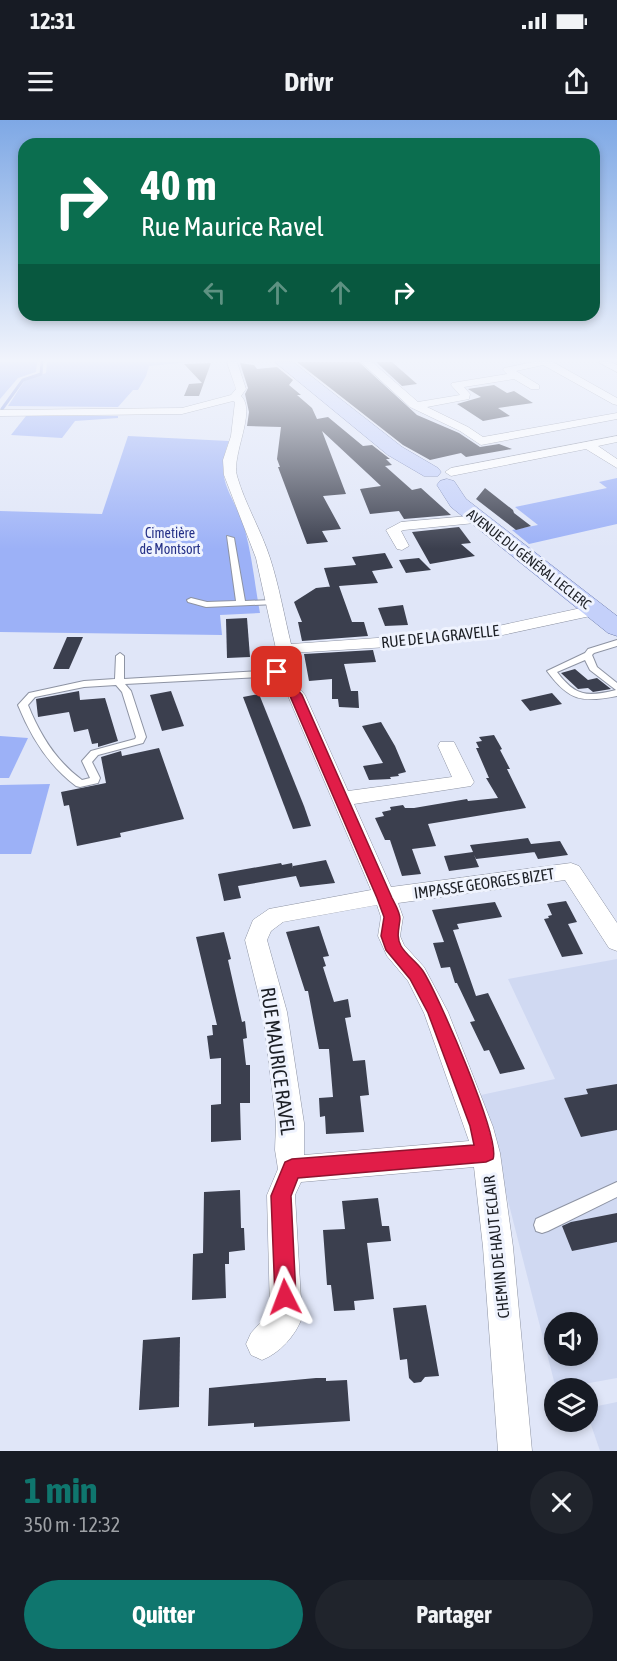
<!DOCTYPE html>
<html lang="fr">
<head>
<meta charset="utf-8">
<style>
	body { margin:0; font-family:"Asap Condensed",sans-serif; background:#20242c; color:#f1f3f6; height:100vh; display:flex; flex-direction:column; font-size:22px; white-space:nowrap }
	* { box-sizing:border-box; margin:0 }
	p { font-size:20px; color:#9ea1a6 }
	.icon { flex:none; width:33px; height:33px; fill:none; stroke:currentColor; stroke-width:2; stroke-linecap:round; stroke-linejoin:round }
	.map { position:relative; height:1331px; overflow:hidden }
	.side { display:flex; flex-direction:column; background:#171b24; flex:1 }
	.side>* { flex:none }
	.guide { position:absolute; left:18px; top:18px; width:582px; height:183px; border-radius:18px; box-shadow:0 3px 9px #0003; background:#0b6e4f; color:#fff; overflow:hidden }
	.buttons { position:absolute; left:544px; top:1192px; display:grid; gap:12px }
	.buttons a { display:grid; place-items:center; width:54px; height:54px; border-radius:50%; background:#171b24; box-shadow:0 3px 9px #0003; font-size:30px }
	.pin { position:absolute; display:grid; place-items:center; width:51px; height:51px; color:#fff; margin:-26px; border-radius:12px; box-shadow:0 3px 9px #0006 }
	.me { position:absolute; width:66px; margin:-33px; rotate:357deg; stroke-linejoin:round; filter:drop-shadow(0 0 4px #0008) }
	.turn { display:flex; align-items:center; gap:21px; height:126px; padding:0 24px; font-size:27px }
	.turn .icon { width:78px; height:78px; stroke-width:2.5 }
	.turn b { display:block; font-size:42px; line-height:51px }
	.lanes { display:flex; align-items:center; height:57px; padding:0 24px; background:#0003; justify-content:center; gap:30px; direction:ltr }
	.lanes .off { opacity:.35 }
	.round { display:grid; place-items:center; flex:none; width:63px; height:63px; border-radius:32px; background:#20242c }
	.head { display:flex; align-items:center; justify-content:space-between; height:102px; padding:0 24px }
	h1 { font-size:36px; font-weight:700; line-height:45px; color:#0f766e }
	.button { display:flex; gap:12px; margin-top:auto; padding:12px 24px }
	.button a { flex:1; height:69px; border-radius:36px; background:#0f766e; color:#fff; font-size:24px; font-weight:700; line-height:69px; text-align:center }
	.button a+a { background:#20242c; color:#f1f3f6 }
	.status { display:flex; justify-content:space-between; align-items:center; height:42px; padding:0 30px; background:#171b24; direction:ltr }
	.status svg { height:16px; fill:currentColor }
	header { display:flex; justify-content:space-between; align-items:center; height:78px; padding:0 24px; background:#171b24; font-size:27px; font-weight:700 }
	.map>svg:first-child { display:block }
</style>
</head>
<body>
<div class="status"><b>12:31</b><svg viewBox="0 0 49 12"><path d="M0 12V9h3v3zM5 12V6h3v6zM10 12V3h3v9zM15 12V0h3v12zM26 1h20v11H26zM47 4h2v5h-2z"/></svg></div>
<header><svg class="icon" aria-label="menu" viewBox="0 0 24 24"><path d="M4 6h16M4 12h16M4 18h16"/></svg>Drivr<svg class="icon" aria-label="share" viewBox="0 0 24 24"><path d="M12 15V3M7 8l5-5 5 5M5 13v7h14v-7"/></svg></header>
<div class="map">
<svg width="617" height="1331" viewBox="0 0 617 1331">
	<rect width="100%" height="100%" fill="#e0e6f8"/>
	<g fill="#d0d9f2" fill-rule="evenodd">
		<path d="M617,839v419l-61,11 -75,-294 74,-16 -47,-100zM555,1203h33v33h-33z"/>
		<polygon points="617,1282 617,1331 600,1331 588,1296 588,1288"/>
	</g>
	<g fill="#9cb1f7">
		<polygon points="0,242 37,242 36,252 18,258 0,279"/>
		<polygon points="47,242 190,242 149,246 146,256 138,270 133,270 118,287 8,286 25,260 46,253"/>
		<polygon points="26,296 118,296 118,298 75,301 62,318 11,315"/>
		<path d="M128,316l101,5c-16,41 5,52 16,89 7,26 10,56 15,83l-40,2 2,20 -222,-3v-121l102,3z"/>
		<polygon points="617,358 617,404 529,424 512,410 538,405 515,387 607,368 599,362"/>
		<polygon points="0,616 28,618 9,658 0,658"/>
		<polygon points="50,664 31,734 0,734 0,665"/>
	</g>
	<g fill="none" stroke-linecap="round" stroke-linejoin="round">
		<polyline stroke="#7f95e1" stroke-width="3" points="2,289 23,260 41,254 42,242"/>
	</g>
	<g fill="#3b3f4e">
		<polygon points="297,242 359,242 417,295 459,313 480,327 499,324 512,329 466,337 461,333 430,340 403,325"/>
		<polygon points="376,242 392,242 417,264 402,266"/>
		<polygon points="211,243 199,276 184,276 189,264 202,263 184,244"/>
		<polygon points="240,243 254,245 257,249 277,247 293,260 289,265 301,275 297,275 312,288 317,299 328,297 363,326 372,325 390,339 386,339 392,345 385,346 412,370 421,368 451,395 404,399 399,391 370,394 360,369 381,366 322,311 346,374 323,376 341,409 322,411 328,422 307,424 278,347 280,347 277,339 281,307 247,306 249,292 245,274 248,268"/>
		<polygon points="494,265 507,273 514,271 533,283 498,288 510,296 483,301 457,284 481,277 468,269"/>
		<polygon points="485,368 513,390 514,393 531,406 516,410 476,379"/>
		<polygon points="459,407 471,423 461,424 475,436 430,444 412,412"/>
		<polygon points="385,433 393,448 372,451 378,463 339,466 352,502 364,502 368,516 302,521 298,502 302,502 294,482 316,468 335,466 330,467 324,448 356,445 352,437"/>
		<polygon points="419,438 431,450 406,453 399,440"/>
		<polygon points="403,485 408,505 385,506 378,488"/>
		<polygon points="247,498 250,537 227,538 226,499"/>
		<polygon points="67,517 83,517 69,549 53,549"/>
		<polygon points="373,530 376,542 344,544 351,571 358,571 359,588 339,587 338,579 332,579 332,559 309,561 304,534"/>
		<polygon points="575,549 588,560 597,558 611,569 593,572 588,568 578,569 561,553"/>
		<polygon points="79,571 80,580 105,578 118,621 98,627 98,623 92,624 88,609 74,612 69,592 38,597 36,579"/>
		<polygon points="171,571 184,606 162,611 150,575"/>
		<polygon points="552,573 562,584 530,591 521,580"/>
		<polygon points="259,574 304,686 311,706 293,709 243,577"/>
		<polygon points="381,602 395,626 406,652 398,654 399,656 390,657 391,659 369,660 363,646 383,643 362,606"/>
		<polygon points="494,615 502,629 500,630 510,649 507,649 526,688 428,704 436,726 412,729 421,754 402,756 390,720 385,720 375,698 384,696 382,692 391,690 390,687 403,685 405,688 414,688 467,679 468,681 498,678 486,658 489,658 476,628 479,628 476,622 482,621 479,617"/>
		<polygon points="159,628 184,699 120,713 121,717 77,726 69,685 64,686 61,672 106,663 101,637 121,631 122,636"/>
		<polygon points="528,718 531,724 560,721 568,735 538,739 531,725 535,732 476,739 474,735 479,747 449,751 444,736 473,732 470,725"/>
		<polygon points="326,740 335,763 300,767 296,756 238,766 241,778 224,781 218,754 281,743 282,745 292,743 293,748 293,746"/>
		<polygon points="566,781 577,802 568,804 583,834 562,837 544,799 549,798 548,796 552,795 547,784"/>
		<polygon points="495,782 502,797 457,804 459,809 453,810 476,876 488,873 525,949 500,954 489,930 484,931 470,902 475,901 457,863 455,863 450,847 441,848 433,823 444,822 432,790"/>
		<polygon points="319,806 329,836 323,837 326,846 323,847 334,882 348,879 351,897 345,898 353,941 365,940 369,975 360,976 364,1012 326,1014 325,996 320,997 319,978 333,977 329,929 319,929 308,871 305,871 286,812"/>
		<polygon points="224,812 231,839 228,840 242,902 245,901 247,918 243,919 246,945 250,945 250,983 240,983 241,1020 211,1022 211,985 221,984 221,938 210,939 207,916 213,915 212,905 217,905 196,817"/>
		<polygon points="617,964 617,1010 581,1017 564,978 588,974 586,969"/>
		<polygon points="240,1070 241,1108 244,1108 245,1130 229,1132 229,1144 225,1144 226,1178 192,1180 193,1134 203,1133 204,1072"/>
		<polygon points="378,1078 382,1106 389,1106 391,1121 367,1123 374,1179 354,1181 355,1190 334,1191 331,1165 327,1165 323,1110 345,1109 342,1081"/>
		<polygon points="617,1093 617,1122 572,1131 562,1106 571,1102"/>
		<polygon points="426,1185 439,1256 425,1257 421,1262 414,1263 409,1258 407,1239 400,1240 393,1188"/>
		<polygon points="180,1217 179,1287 139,1290 143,1220"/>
		<polygon points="316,1258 326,1258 326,1261 347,1260 350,1301 254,1307 254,1303 208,1306 209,1268"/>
	</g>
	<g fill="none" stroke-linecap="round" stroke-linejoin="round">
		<defs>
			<g id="lane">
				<polygon points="227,416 234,418 245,481 273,480 277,482 276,484 206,487 188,482 187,480 191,478 207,482 236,481"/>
				<path d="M617,520v6l-23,7 -2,2 5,12 20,16v13c-35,7 -48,5 -70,-25l38,-18 3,-4zM585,540l5,10 26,20c-29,7 -40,7 -59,-18z"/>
				<path d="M120,533l4,3v23l154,-9 5,3 -5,3 -153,8 6,7 15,46 -3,6 -45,12 -6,7 8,16 -2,5 -18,4 -4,-1c-28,-21 -45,-49 -58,-81l11,-12 55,-12 31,-2 1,-23zM116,565l6,7 14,45 -1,2 -44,12 -9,10 8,17 -8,2c-26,-19 -42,-45 -54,-75l7,-8 49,-10z"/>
				<polygon points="617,1062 617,1077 548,1111 542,1113 536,1111 534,1105 536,1099"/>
			</g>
			<g id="street">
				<path d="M227,242h10l9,27 -5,7c16,15 -10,59 -4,80 8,28 24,54 33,82 9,28 14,57 21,86l129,-9 78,-9 97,-21 8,5 -8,5 -97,21 -78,9 -129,8 -5,19 19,23 43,96 104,-14 -14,-31 2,-4h14l20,40 -3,4 -117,18 37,83 180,-24 8,3 38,57v28l-8,-3 -44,-68 -167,23 5,14 -3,19 4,9 20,22 24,45 45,115 7,26 13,94 19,204h-34l-15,-204 -9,-80 -173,15 -6,13 7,123c-7,18 -22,35 -40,42l-11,-5 -5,-11 5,-11 19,-21 -3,-117 11,-26 -3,-19 1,-27 -13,-111 -18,-72 8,-20 16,-11 102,-19 -83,-194 -19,-24 7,-23 -20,-91 -32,-83 -1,-15 8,-24 4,-34 -2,-1 -51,13 -182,2v-6l182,-2 49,-13 5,-6zM377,785l4,12 -3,19 9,20 21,25 16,32 45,128 -165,14v-32l-17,-111 -20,-72 4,-9 12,-9z"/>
				<polygon points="361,242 372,242 418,282 460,275 451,265 452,263 507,254 503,250 504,248 533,242 553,242 617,278 617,285 613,284 543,245 516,251 539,265 539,269 531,269 514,259 464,267 470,274 469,279 427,287 468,307 483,317 617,293 617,299 481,325 460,311 410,287"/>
				<polygon points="598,242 611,242 617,245 617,252"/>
				<polygon points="617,316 617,322 598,326 617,339 617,348 586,329 451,356 445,352 451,348"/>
				<polygon points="480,395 485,396 487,399 485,402 404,410 401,411 409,426 402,430 397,429 386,410 401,402"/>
			</g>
			<g id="primary">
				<polygon points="275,242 293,242 402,327 438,348 441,352 438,356 424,356 388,335"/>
				<polygon points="447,359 454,361 466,379 617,496 617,516 608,513 451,387 437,365 440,361"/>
			</g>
		</defs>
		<use href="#lane" stroke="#8d93a3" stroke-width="2"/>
		<use href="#street" stroke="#8d93a3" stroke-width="1"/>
		<use href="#primary" stroke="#707eae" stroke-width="1"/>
		<use href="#lane" fill="#fff" fill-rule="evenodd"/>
		<use href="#street" fill="#fff" fill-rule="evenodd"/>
		<use href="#primary" fill="#c4d0fa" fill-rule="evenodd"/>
	</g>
	<linearGradient id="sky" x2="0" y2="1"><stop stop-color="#7ea8e5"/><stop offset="0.56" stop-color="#f1f4fc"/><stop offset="1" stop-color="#f1f4fc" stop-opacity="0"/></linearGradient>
	<rect width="617" height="429" fill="url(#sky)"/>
	<path fill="#e11d48" stroke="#92132f" stroke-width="1.5" d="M277,548l4,1 21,26 90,203c3,6 8,14 8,21 -1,10 -4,18 1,27 5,9 16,16 22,25 15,23 78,168 70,188l-7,3 -188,16 -7,18 5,101 -3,8 -8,3 -7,-3 -3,-8 -4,-101 14,-34 7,-3 182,-14 -4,-19 -42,-113 -18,-34 -24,-29 -5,-14 3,-19 -7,-19 -87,-202 -19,-24z"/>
	<g text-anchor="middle" stroke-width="6" stroke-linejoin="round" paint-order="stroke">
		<g font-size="14" fill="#253188" stroke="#eff3fe">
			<text x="170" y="418">Cimetière<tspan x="170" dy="16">de Montsort</tspan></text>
		</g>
		<g font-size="14" fill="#1d2026" stroke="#eff3fe">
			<text transform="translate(529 439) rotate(38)" y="5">AVENUE DU GÉNÉRAL LECLERC</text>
		</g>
		<g font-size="16" fill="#1d2026" stroke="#eff3fe">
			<text transform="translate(440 516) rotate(-6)" y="6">RUE DE LA GRAVELLE</text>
			<text transform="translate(484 763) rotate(-8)" y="6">IMPASSE GEORGES BIZET</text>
			<text transform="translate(496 1127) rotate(-96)" y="6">CHEMIN DE HAUT ECLAIR</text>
		</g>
		<g font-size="20" fill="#1d2026" stroke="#eff3fe">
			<text transform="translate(278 941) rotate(82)" y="7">RUE MAURICE RAVEL</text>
		</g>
	</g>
</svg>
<div class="buttons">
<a><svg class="icon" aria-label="sound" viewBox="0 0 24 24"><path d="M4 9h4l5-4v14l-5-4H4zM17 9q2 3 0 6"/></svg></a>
<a><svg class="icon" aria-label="layers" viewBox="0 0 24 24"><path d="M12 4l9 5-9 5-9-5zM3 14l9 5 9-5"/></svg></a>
</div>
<div class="pin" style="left:277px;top:552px;background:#d93025"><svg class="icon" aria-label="arrive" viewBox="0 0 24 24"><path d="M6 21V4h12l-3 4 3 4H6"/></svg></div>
<svg class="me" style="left:285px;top:1177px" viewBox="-20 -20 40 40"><path d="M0-17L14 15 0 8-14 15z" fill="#e11d48" stroke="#fff" stroke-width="4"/></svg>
<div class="guide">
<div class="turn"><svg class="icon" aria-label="right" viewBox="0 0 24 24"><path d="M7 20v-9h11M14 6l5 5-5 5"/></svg><div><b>40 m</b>Rue Maurice Ravel</div></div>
<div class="lanes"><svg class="icon off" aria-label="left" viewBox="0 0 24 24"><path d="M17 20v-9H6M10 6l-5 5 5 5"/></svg><svg class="icon off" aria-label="ahead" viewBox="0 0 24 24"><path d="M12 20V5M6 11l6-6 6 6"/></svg><svg class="icon off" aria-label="ahead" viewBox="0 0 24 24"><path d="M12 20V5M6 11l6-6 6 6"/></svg><svg class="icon" aria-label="right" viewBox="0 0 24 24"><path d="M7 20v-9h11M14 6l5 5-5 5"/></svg></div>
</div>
</div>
<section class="side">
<div class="head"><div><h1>1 min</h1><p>350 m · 12:32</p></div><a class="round"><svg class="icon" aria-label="close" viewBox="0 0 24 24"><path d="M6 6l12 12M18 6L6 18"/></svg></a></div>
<div class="button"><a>Quitter</a><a>Partager</a></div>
</section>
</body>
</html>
